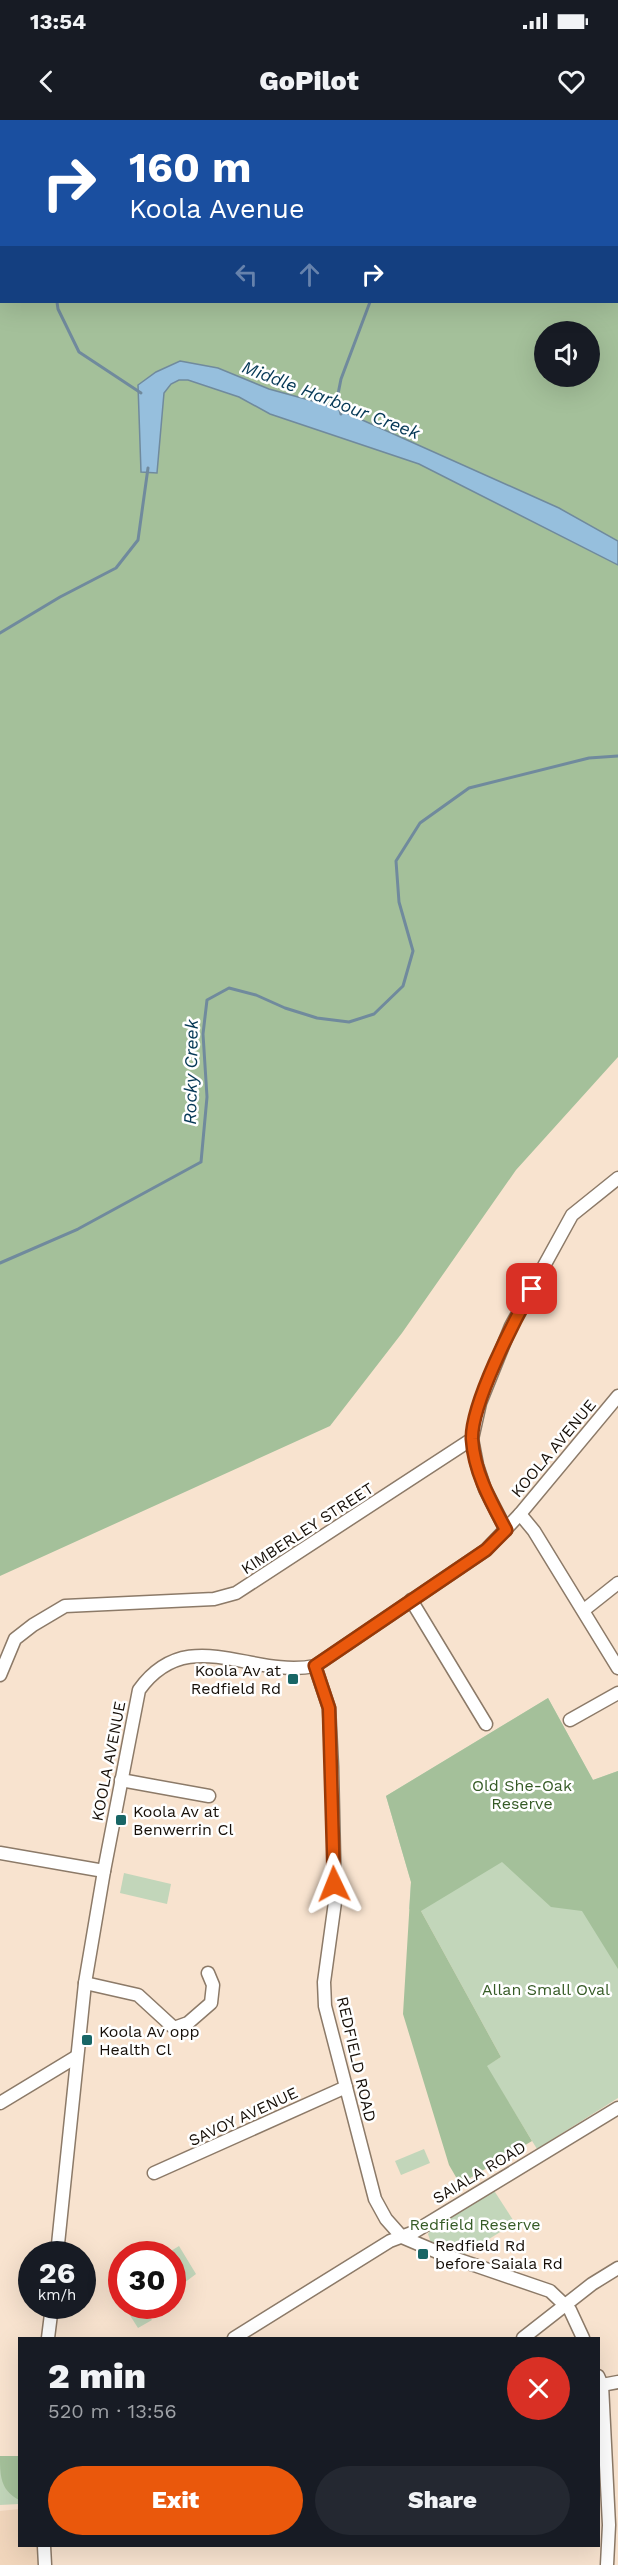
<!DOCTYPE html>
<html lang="en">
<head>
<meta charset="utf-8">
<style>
	body { margin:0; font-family:"Work Sans",sans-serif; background:#242831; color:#f1f3f6; height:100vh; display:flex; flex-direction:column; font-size:22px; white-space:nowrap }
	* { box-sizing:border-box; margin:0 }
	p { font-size:20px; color:#9ea1a6 }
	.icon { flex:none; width:33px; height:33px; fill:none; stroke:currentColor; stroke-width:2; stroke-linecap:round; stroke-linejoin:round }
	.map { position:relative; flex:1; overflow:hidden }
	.panel { position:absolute; left:18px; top:2217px; width:582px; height:210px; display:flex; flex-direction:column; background:#171b24; border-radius:0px; box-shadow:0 6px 24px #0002 }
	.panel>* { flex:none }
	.guide { position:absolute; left:0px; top:0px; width:618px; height:183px; box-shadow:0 6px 24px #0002; background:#1a4fa0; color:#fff; overflow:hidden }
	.controls { position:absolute; left:534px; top:201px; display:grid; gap:12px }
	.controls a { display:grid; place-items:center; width:66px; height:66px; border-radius:50%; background:#171b24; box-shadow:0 6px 24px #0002; font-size:30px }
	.speed { position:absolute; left:18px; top:2121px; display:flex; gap:12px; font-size:30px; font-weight:700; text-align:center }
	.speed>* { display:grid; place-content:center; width:78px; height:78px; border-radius:50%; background:#171b24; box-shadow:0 6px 24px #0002; line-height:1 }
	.speed small { font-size:15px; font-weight:400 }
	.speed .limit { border:9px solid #d22; background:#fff; color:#111 }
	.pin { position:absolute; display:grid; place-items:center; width:51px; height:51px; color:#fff; margin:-26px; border-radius:12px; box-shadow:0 3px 9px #0006 }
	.me { position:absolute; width:66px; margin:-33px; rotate:358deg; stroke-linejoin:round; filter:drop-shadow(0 0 4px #0008) }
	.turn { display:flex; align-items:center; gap:21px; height:126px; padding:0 30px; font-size:27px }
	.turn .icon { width:78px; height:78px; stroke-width:2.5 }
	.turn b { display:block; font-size:42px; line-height:51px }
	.lanes { display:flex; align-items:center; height:57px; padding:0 30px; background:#0003; justify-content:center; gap:30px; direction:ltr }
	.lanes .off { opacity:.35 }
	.round { display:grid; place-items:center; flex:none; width:63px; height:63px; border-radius:32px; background:#242831 }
	.headline { display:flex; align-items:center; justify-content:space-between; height:102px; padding:0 30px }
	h1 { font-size:36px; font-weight:800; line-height:45px }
	.primary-button { display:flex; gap:12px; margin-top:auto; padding:12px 30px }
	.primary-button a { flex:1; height:69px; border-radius:36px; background:#ea580c; color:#fff; font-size:24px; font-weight:800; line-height:69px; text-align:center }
	.primary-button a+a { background:#242831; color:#f1f3f6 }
	.status { display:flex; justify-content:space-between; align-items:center; height:42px; padding:0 30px; background:#171b24; direction:ltr }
	.status svg { height:16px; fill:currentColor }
	header { display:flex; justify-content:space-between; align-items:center; height:78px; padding:0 30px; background:#171b24; font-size:27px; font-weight:800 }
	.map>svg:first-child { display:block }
</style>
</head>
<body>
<div class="status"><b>13:54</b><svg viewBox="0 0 49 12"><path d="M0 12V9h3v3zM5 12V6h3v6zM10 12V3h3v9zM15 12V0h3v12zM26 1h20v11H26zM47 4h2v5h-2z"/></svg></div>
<header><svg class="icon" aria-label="back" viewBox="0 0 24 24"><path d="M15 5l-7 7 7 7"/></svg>GoPilot<svg class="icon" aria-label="heart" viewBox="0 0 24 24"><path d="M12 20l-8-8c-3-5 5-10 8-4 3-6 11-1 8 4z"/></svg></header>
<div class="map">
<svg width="618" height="2445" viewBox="0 0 618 2445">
	<rect width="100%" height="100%" fill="#f8e3cf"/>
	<polygon fill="#f1d6bc" points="19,2389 20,2426 37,2426 39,2445 0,2445 0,2391"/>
	<g fill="#c2d6ba">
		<polygon points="548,1578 593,1660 618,1651 618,1978 537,2029 486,1946 501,1937 421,1791 409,1789 411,1762 386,1676"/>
		<polygon points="124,1753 171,1764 167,1784 120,1773"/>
		<polygon points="424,2029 430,2043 401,2055 395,2041"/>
		<polygon points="493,2069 515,2103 463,2135 431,2123 428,2114 432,2107"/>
		<polygon points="179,2126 196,2154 184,2163 173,2145 172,2134 166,2134"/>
		<polygon points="124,2186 143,2186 152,2200 138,2208"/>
		<polygon points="0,2336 19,2336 19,2384 0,2385"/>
	</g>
	<g fill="#a4c09a" fill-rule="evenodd">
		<path d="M0,0h618v937l-102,113 -114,163 -72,93 -330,150zM2,2h614v180h-614zM544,212h46v44h-46z"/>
		<polygon points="548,1578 593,1660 618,1651 618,1849 582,1791 551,1787 502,1742 421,1791 501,1937 487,1946 532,2021 460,2064 449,2045 403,1894 411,1762 386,1676"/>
		<path d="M0,2336h19v44c-19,-10 -19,-25 -19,-44z"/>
	</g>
	<polygon fill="#96bfdd" stroke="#708a9d" stroke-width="1.5" points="180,241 218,248 269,269 331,286 559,388 618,421 618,445 419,344 270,294 239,277 188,260 179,260 171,264 164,273 157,353 141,352 138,265 156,252"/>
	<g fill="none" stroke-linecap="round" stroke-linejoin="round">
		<g stroke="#708a9d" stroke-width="3">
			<polyline points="36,0 36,2"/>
			<polyline points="393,2 393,0"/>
			<polyline points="57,182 58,189 79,232 141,273"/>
			<polyline points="341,294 337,279 341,259 370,182"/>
			<polyline points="0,513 60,477 116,448 138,420 148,348"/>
			<polyline points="0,1143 78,1109 201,1042 207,977 203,914 207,880 229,868 256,875 285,888 317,898 349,902 374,894 403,866 413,831 399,782 396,741 420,703 469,668 589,638 618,636"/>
		</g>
		<defs>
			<g id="minor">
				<polyline points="520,1394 534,1411 618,1548"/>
				<polyline points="506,1410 485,1369 477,1345 472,1319 480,1283 511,1206 572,1095 618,1058"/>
				<polyline points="411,1480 486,1604"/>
				<polyline points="584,1490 618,1463"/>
				<polyline points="315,1546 329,1588 332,1647 335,1782 324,1862 325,1886 375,2079 386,2099 402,2117 442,2134 550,2171 570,2190 583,2218"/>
				<polyline points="0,1555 15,1519 33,1505 65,1486 214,1479 236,1473 472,1319"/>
				<polyline points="570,1600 618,1573"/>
				<polyline points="121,1660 209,1676"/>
				<polyline points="0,1733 104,1751"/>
				<polyline points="85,1863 138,1875 174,1908 188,1903 211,1883 213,1865 208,1853"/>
				<polyline points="0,1983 76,1937"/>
				<polyline points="154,2053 346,1967"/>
				<path d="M57,2134l28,-271 19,-112 35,-181c49,-68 112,-11 176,-24l171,-116 34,-36 98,-118"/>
				<polyline points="48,2218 52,2186"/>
				<polyline points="234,2218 390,2121 414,2112 618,1988"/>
				<polyline points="523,2218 592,2164 618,2148"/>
				<polyline points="598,2256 602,2265 609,2405 607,2445"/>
				<polyline points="602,2265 618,2262"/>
				<polyline points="44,2426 45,2445"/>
			</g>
		</defs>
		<use href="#minor" stroke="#8c7a68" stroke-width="15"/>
		<use href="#minor" stroke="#fff" stroke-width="12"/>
	</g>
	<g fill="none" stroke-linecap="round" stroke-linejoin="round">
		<defs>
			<path id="route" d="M334,1764l-5,-176 -14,-42 171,-116 20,-20c-15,-28 -32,-58 -34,-91 -1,-35 42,-118 60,-150"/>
		</defs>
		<use href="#route" stroke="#983908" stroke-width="15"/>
		<use href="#route" stroke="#ea580c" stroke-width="10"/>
	</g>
	<g fill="#186666" stroke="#fff" stroke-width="2">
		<rect x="287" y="1553" width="12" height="12" rx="3"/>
		<rect x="115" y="1694" width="12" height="12" rx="3"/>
		<rect x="81" y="1914" width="12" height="12" rx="3"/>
		<rect x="417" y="2128" width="12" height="12" rx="3"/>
	</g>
	<g text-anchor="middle" stroke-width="5" stroke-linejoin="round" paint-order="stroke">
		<g font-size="16" fill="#160f08" stroke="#fff">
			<text transform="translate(553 1328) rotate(-50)" y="6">KOOLA AVENUE</text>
			<text transform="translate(307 1408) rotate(-33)" y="6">KIMBERLEY STREET</text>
			<text transform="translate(108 1641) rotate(-79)" y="6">KOOLA AVENUE</text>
			<text transform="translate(357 1939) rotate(77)" y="6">REDFIELD ROAD</text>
			<text transform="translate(243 1996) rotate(-25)" y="6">SAVOY AVENUE</text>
			<text transform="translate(479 2052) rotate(-31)" y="6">SAIALA ROAD</text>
		</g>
		<g font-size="16" fill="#160f08" stroke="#fff" text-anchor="start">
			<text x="281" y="1556" text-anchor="end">Koola Av at<tspan x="281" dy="18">Redfield Rd</tspan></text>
			<text x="133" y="1697">Koola Av at<tspan x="133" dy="18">Benwerrin Cl</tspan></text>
			<text x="99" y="1917">Koola Av opp<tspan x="99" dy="18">Health Cl</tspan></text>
			<text x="435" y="2131">Redfield Rd<tspan x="435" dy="18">before Saiala Rd</tspan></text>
		</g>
		<g font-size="16" fill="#365b26" stroke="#fff">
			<text x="522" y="1671">Old She-Oak<tspan x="522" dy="18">Reserve</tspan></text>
			<text x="546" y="1875">Allan Small Oval</text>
			<text x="475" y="2110">Redfield Reserve</text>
		</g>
		<g font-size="18" font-style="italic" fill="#053856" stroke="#fff">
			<text transform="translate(331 280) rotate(21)" y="6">Middle Harbour Creek</text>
			<text transform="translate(191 952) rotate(-89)" y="6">Rocky Creek</text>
		</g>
	</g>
</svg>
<div class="controls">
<a><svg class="icon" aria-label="sound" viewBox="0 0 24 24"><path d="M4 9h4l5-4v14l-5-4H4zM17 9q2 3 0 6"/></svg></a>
</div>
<div class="speed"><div>26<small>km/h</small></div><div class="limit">30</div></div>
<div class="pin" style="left:532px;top:1169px;background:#d93025"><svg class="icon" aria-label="arrive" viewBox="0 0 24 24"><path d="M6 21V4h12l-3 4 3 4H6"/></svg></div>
<svg class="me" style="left:334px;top:1764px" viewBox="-20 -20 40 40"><path d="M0-17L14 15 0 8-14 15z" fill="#ea580c" stroke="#fff" stroke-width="4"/></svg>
<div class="guide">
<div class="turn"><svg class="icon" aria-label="right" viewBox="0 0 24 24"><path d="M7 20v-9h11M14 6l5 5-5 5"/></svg><div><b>160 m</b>Koola Avenue</div></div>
<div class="lanes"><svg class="icon off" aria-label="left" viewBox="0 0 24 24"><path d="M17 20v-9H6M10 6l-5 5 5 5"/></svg><svg class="icon off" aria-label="ahead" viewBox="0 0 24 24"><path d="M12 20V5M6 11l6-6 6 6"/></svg><svg class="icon" aria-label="right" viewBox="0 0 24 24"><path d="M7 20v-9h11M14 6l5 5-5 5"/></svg></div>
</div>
<section class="panel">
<div class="headline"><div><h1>2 min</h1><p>520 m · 13:56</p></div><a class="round" style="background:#d93025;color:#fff"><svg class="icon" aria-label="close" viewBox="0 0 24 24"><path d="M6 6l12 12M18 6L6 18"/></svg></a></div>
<div class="primary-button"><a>Exit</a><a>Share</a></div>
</section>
</div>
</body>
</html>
